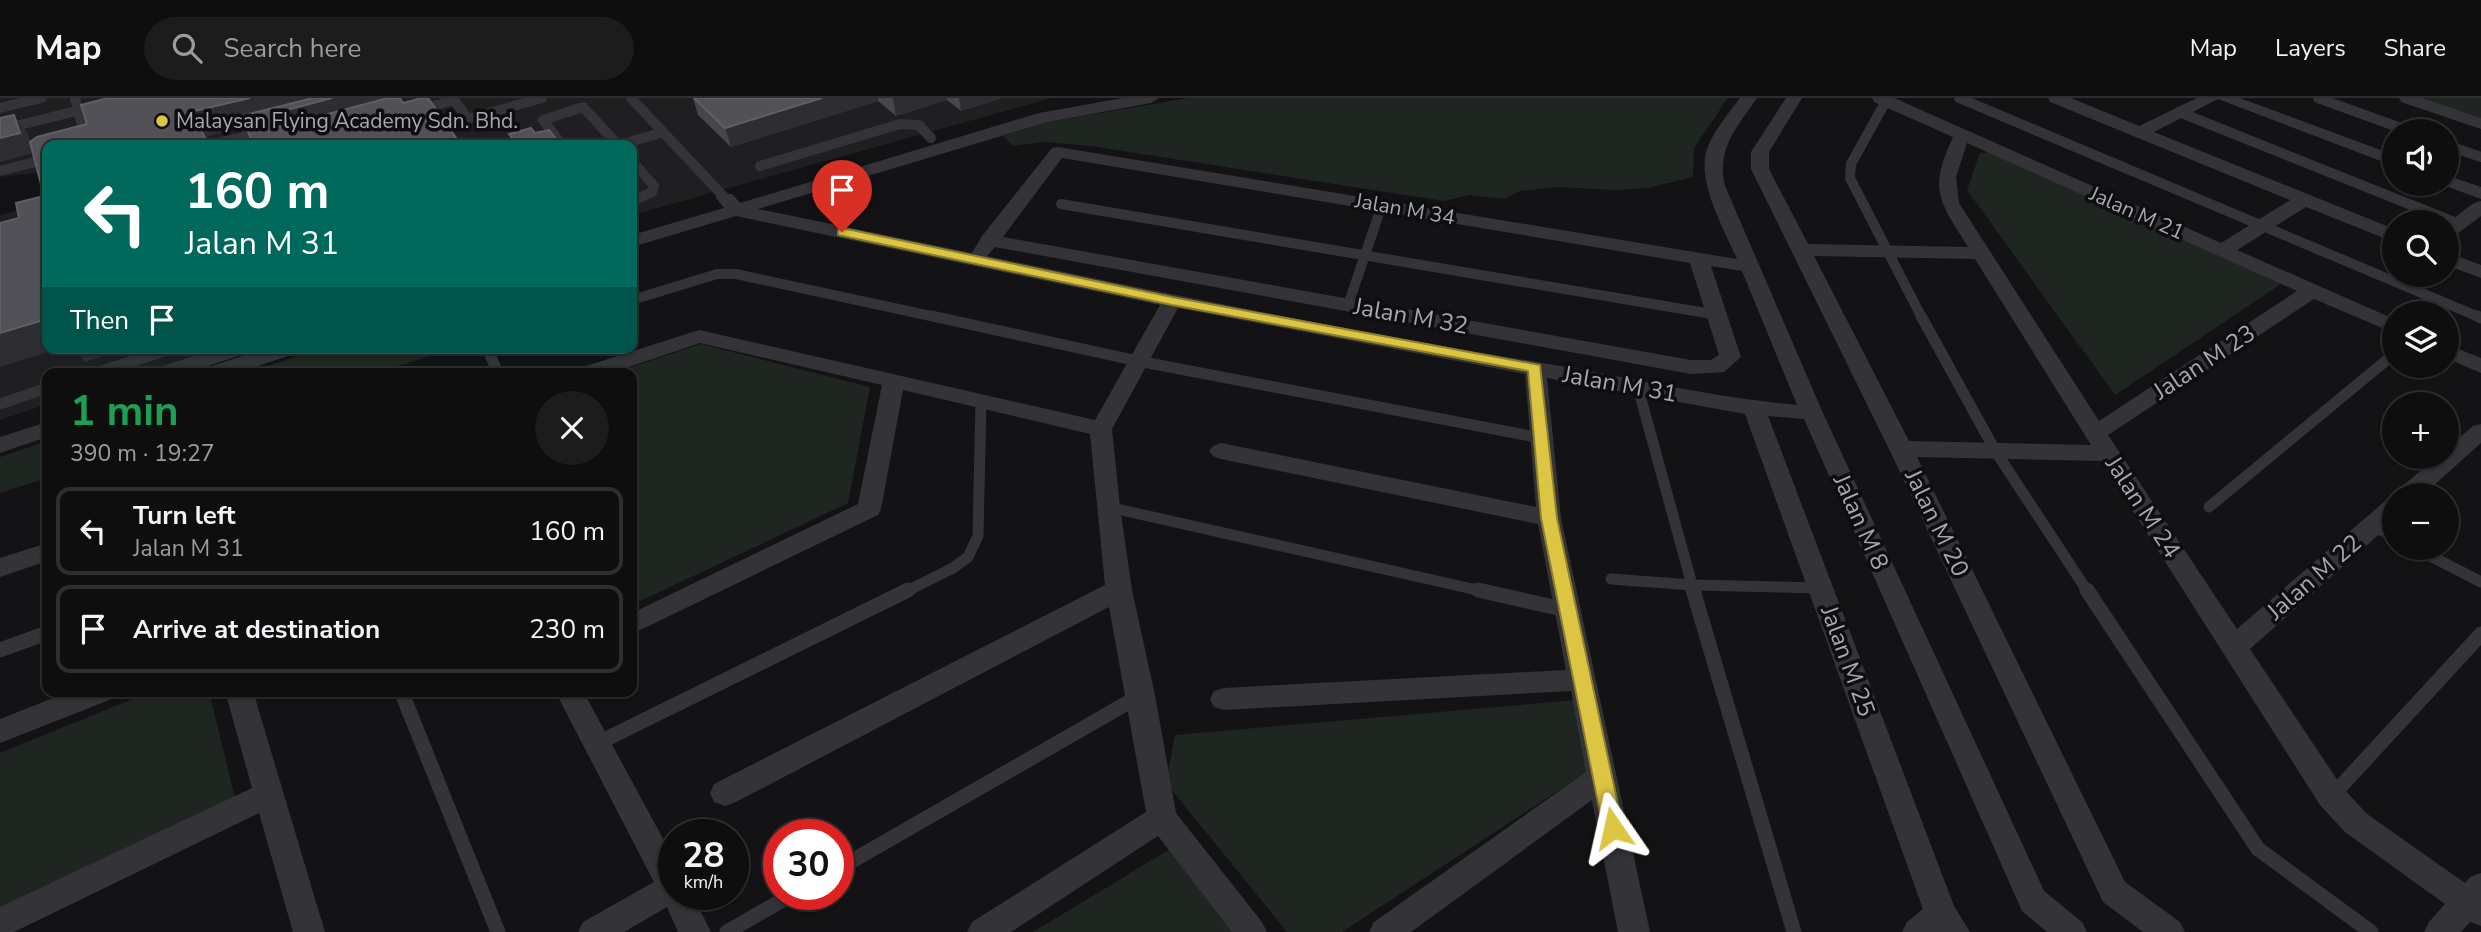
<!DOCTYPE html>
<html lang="en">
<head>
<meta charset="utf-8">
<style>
	body { margin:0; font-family:"Nunito Sans",sans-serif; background:#1c1c1d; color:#f1f3f6; height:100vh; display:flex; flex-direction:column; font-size:26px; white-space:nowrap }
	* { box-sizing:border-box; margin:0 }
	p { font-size:23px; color:#9b9c9e }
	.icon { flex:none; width:38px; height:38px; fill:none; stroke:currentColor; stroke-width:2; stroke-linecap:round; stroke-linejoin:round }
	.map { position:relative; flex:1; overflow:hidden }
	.sheet { position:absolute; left:42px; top:270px; width:595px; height:329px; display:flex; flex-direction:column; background:#0e0e0f; border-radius:14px; box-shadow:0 2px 5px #0004,0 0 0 2px #2e2e2f }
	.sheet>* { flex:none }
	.banner { position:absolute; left:42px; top:42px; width:595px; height:214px; border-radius:14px; box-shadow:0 2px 5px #0004,0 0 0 2px #2e2e2f; background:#00695c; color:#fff; overflow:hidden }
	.tools { position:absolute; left:2382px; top:21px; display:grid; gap:14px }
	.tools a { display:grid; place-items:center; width:77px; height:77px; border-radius:50%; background:#0e0e0f; box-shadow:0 2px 5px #0004,0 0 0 2px #2e2e2f; font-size:35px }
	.speed { position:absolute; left:658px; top:721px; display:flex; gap:14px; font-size:35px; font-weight:700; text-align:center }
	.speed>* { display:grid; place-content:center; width:91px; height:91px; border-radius:50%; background:#0e0e0f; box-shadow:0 2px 5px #0004,0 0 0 2px #2e2e2f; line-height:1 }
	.speed small { font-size:18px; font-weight:400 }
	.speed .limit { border:10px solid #d22; background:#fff; color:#111 }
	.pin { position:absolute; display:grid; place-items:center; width:60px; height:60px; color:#fff; margin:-72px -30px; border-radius:50% 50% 50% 0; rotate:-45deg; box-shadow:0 0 7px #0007 }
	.pin .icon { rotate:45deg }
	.me { position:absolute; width:77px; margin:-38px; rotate:349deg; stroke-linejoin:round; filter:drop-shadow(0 0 5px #0008) }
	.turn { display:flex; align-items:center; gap:24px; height:147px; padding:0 28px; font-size:32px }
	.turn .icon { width:91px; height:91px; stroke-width:2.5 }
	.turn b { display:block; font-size:49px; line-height:60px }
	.then { display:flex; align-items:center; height:66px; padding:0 28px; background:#0003; gap:14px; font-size:26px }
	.round { display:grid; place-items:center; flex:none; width:74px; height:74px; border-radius:37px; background:#1c1c1d }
	.headline { display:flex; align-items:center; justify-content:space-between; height:119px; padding:0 28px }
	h1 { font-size:42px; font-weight:700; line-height:52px; color:#1e9e55 }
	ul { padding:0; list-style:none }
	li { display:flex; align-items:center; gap:21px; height:88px; margin:0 14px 10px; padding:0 14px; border:4px solid #2e2e2f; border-radius:14px }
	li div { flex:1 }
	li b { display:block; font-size:26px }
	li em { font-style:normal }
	header { display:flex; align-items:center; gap:42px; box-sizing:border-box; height:98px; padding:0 35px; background:#0e0e0f; border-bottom:2px solid #2e2e2f }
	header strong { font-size:33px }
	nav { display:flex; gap:38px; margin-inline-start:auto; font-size:24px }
	.search { width:490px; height:63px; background:#1c1c1d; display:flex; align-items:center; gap:18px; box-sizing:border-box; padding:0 24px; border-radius:38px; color:#9b9c9e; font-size:26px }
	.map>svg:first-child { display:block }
</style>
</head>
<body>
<header>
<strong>Map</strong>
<div class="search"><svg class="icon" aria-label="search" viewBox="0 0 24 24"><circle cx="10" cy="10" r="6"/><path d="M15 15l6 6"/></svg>Search here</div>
<nav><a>Map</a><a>Layers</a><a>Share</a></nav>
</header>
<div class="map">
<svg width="2481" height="834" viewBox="0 0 2481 834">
	<rect width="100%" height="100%" fill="#131214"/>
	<g fill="#1f1f21">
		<polygon points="0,0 1052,0 632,117 632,47 47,47 42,74 0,79"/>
		<polygon points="47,104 47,250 216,250 142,275 47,275 47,306 0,322 0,117"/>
	</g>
	<g fill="#1f2621">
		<polygon points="1188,0 1728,0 1694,50 1693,79 1648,90 1615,92 1558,89 1521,93 1504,101 1469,97 1444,103 1091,48 1044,44 1013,48 1003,38 1048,24"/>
		<polygon points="2423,0 2481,0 2481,20"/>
		<polygon points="1994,54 2284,184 2115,297 1967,92 1980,55"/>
		<polygon points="701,246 870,289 848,405 632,507 632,275 614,275"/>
		<polygon points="320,250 454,250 377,275 248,275"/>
		<polygon points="47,343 47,380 0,395 0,359"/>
		<polygon points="152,593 209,593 236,704 0,809 0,655"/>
		<polygon points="1577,602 1590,672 1342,834 1287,834 1166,685 1175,637"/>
		<polygon points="1175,748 1243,834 1033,834"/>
	</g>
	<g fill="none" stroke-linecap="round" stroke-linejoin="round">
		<g stroke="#343438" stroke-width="10">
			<polyline points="75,0 87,47"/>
			<polyline points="631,0 725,100"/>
			<polyline points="1959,0 2481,220"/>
			<polyline points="2318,0 2409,33"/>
			<polyline points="1886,3 1851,66 1850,80 1922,220"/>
			<polyline points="0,10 42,0"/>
			<polyline points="419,12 454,2 468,21 542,0"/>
			<polyline points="2179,14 2459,126"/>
			<polyline points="0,32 129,0"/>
			<polyline points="211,47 265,33"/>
			<polyline points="562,47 543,22 583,9 618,47"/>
			<polyline points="620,47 663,34"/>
			<polyline points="2446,47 2481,59"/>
			<polyline points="632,63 654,88 652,94 632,103"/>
			<polyline points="760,68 900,26 919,27 931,40"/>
			<polyline points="0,73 47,61"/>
			<polyline points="1061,106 1718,217"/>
			<polyline points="632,202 717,176 736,176 940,220"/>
			<polyline points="1348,207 1382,107"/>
		</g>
		<g stroke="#343438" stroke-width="11">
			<polyline points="932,218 1138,263 1541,340"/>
			<polyline points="1921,218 1996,354 2088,494"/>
			<polyline points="2477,218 2481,220"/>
			<polyline points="487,250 498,275"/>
			<polyline points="96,275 173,250"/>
			<polyline points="1638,290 1694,494"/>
			<polyline points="0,306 47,290"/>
			<polyline points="1108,409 1486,494"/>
			<polyline points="2209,409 2394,256"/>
			<polyline points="2373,428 2394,439"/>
			<polyline points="2415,450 2481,484"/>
			<polyline points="1611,481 1692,487 1821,490"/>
			<polyline points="905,494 953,470 968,459 978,438 981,302"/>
		</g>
		<g stroke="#343438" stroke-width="15">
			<polyline points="1478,492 1567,512"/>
			<polyline points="1693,492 1794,834"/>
			<polyline points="2087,492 2258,751 2371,834"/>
			<polyline points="0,552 47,535"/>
			<polyline points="401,593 498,834"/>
			<polyline points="596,646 908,492"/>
			<polyline points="2332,698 2481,536"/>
			<polyline points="838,771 1141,597"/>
			<polyline points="727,834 793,796"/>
		</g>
		<g fill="#343438" fill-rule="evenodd">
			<path d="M1123,0h36l-8,5 -103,19 -290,87 214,44 10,-17 70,-88 6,-1 679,112c-13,-30 -41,-78 -30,-110 7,-19 21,-35 33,-51h17c-20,29 -41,51 -32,88l98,227 221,478 38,31 5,10h-40l-25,-21 -218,-492 -36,-3 186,490 16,26h-68l5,-10 16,-13 -178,-495 -198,-36 14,140 89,414h-32l-26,-132 -181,132h-42l5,-10 212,-150 -15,-81 -347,19 -10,-3 -4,-8 4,-8 10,-3 342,-18 -28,-146 -317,-65 -8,-3 -4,-5 4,-5 8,-3 315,64 -11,-133 -347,-66 -66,121 8,78 12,83 23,105 21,118 86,109 5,10h-35l-74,-96 -147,96h-44l5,-10 174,-110 -37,-205 -373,195 -11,4 -11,-4 -4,-9 4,-9 391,-199 -15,-151 -187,-44 -22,119 -3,6 -246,119v-21l226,-109 24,-119 -182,-42 -89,30h-34l3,-5 119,-38 396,90 65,-115 -424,-89 -104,31v-12l92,-27 -8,-10 2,-4h14l8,9 299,-90zM1062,60l628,105 29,92 -8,5h-20l-688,-123zM995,149l696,127 33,-2 17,-15 -30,-91 31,5 55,134c-88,-8 -173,-29 -260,-43 -184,-30 -368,-68 -550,-106z"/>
			<path d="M1786,0h16l-33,54v17l39,75 160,3c-29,-47 -40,-56 -15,-110l-79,-35 -2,-4h22l327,145 69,-43 -240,-98 -2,-4h23l68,28 58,-28h43l154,57v11l-176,-67 -64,33 240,97v13l-88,-35 -69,43 157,69v14l-80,-34 -206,136 129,194 148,-128 9,-2v22l-144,128 92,138 25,27 98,69 5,-6 11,-4v53l-11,-4 -9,10h-37l5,-10 16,-18 -100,-72 -25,-27 -219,-344 -184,-4 208,425 55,40 5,10h-42l-40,-30 -214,-453 -138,-280v-17zM1967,45l330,148 -198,130 -140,-218 -3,-26zM1814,158l161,3 116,186 -182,-4z"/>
			<polygon points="2399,0 2423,0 2481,20 2481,31 2401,4"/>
			<polygon points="2446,77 2481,89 2481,101 2440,86 2446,86"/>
			<polygon points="2481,103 2481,118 2453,139 2446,141 2446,126 2474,105"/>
			<polygon points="2446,154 2481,167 2481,180 2446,167"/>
			<polygon points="2446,246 2481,260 2481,275 2446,260"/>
			<polygon points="217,250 250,250 247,255 187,275 154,275 157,270"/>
			<polygon points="267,250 300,250 297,255 237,275 209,273 212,268"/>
			<polygon points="47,324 47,339 0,355 0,339"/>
			<polygon points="2481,326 2481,345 2423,397 2396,397 2399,391 2437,359 2446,359 2446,351 2473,328"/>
			<polygon points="47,445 47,463 0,479 0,460"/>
			<polygon points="71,593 116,593 112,601 0,645 0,621"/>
			<polygon points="225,593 253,593 325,834 293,834 259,715 14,834 0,834 0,809 252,690"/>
			<polygon points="555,593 583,593 674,761 674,796 692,796 711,834 678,834 667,809 624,834 578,834 583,824 654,784"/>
		</g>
	</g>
	<polygon fill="#47464c" points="693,0 1002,0 961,13 947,2 896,18 878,3 731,49 698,17"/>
	<g fill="#2e2d31">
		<polygon points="194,0 397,0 288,40 270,25 270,23 208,38 207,41 211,47 208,47 189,25"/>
		<polygon points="822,0 878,0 878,3 731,49 725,30"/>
		<polygon points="893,0 947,0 947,2 896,18"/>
		<polygon points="959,0 1002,0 961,13"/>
		<polygon points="14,17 28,36 33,55 0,64 0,40"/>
		<polygon points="47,221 47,250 61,250 0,269 0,235"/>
		<polygon points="75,250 130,250 85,264"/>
	</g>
	<g fill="#515157" stroke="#5f5e65" stroke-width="2">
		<polygon points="108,0 250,0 194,13 189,25 194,29 200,29 208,47 47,47 47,221 0,235 0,125 19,120 16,105 44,98 30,44 37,39 87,26 81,7"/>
		<polygon points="313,0 332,0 275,15 270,20 270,25 279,29 388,0 400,0 403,5 422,0 428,0 461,47 247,47 253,45 241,18"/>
		<polygon points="694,0 822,0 725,30"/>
		<polygon points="14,17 20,35 0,40 0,20"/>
		<polygon points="531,30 535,35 549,32 561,47 493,47 513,42 509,36"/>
	</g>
	<polygon fill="#dbc543" stroke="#8e802c" stroke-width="2" points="842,130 1172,199 1540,267 1557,420 1623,730 1620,736 1613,738 1606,736 1603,730 1541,420 1528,273 1172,207 838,137 838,132"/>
	<circle fill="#dbc543" stroke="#0e0d0f" stroke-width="2.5" cx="162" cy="23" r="7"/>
	<g text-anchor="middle" stroke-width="7" stroke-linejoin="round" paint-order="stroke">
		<g font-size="21" fill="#a6a7b3" stroke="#0e0d0f" text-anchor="start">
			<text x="176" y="30">Malaysan Flying Academy Sdn. Bhd.</text>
		</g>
		<g font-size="21" fill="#a6a7b3" stroke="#0e0d0f">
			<text transform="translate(1405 111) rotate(10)" y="7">Jalan M 34</text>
			<text transform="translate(2137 115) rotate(24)" y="7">Jalan M 21</text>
		</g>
		<g font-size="24" fill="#a6a7b3" stroke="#0e0d0f">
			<text transform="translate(1411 218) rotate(10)" y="8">Jalan M 32</text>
			<text transform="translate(2204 264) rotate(-33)" y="8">Jalan M 23</text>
			<text transform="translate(1620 286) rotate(10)" y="8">Jalan M 31</text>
			<text transform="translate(2143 409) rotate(57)" y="8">Jalan M 24</text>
			<text transform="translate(1861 424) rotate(66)" y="8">Jalan M 8</text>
			<text transform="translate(1937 425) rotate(64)" y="8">Jalan M 20</text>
			<text transform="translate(2314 479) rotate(-41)" y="8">Jalan M 22</text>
			<text transform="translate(1848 563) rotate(70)" y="8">Jalan M 25</text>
		</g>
	</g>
</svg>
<div class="tools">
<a><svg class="icon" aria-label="sound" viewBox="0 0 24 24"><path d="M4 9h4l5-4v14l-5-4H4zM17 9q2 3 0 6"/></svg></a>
<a><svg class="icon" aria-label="search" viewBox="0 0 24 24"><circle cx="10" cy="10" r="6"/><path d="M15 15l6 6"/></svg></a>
<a><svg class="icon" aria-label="layers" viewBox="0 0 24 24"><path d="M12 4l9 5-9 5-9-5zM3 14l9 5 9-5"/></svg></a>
<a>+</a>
<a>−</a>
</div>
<div class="speed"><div>28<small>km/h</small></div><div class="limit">30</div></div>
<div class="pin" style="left:842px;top:134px;background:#d93025"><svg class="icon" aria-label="arrive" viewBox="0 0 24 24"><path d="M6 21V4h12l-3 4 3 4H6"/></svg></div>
<svg class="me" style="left:1613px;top:730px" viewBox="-20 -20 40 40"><path d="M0-17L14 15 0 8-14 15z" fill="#dbc543" stroke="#fff" stroke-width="4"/></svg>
<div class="banner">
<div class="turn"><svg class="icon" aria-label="left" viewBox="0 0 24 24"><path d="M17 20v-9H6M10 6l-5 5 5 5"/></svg><div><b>160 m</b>Jalan M 31</div></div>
<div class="then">Then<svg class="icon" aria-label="arrive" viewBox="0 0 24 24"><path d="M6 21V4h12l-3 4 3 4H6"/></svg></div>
</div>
<section class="sheet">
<div class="headline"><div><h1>1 min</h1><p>390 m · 19:27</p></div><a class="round"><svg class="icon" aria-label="close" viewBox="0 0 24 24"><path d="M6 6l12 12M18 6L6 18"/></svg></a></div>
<ul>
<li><svg class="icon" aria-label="left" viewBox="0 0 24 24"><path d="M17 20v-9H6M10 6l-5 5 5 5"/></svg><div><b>Turn left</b><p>Jalan M 31</p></div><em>160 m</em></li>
<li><svg class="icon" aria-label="arrive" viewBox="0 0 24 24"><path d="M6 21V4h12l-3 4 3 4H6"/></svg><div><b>Arrive at destination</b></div><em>230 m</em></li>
</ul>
</section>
</div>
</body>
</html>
